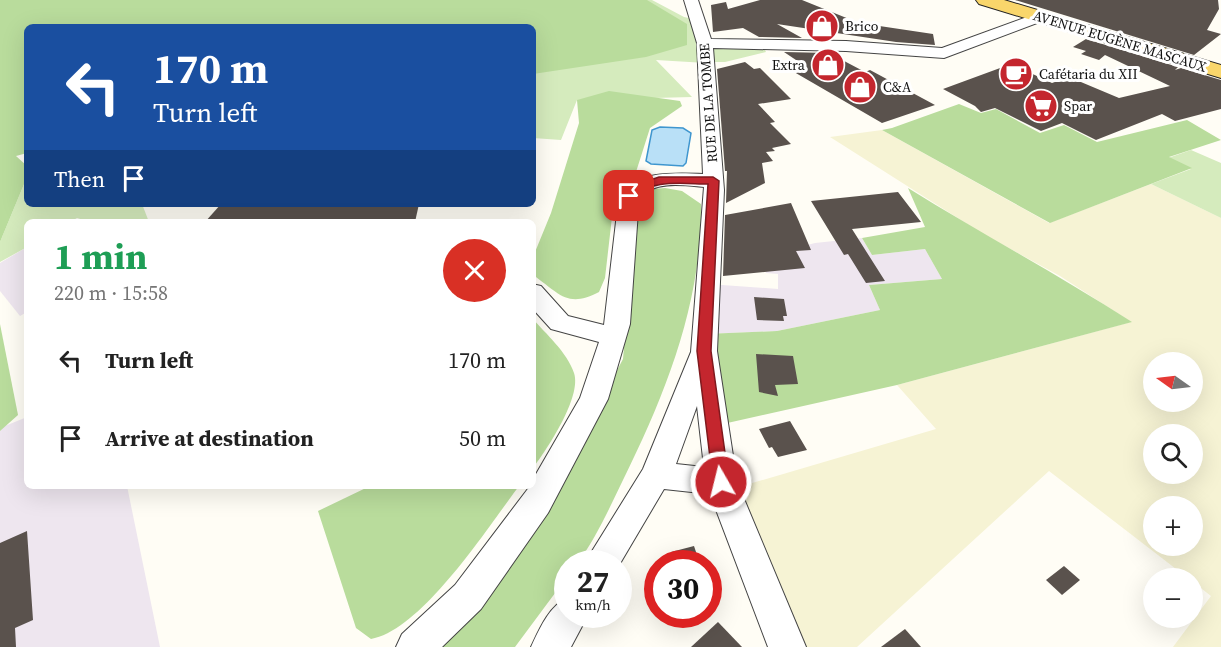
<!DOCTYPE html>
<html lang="en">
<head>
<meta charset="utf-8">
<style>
	body { margin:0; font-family:"Source Serif 4",serif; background:#f6f6f6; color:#222; height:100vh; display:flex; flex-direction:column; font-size:22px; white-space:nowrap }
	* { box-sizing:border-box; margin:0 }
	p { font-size:20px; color:#767676 }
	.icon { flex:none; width:33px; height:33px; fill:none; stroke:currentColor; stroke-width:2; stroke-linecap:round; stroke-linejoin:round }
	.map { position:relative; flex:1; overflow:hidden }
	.sheet { position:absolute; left:24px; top:219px; width:512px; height:270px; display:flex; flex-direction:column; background:#fff; border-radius:9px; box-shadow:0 6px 24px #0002 }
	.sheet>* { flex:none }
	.guide { position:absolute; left:24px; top:24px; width:512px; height:183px; border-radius:9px; box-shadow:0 6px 24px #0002; background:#1a4fa0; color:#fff; overflow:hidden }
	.needle { width:39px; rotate:284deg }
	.controls { position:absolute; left:1143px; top:352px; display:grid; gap:12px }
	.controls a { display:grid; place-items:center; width:60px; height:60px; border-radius:50%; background:#fff; box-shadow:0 6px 24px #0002; font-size:30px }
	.speed { position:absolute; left:554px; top:550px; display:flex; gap:12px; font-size:30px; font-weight:700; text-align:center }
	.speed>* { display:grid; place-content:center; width:78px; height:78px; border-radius:50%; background:#fff; box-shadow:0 6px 24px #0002; line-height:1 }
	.speed small { font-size:15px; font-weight:400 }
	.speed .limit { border:9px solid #d22; background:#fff; color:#111 }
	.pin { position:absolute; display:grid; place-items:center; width:51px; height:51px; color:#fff; margin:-26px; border-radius:12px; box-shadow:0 3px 9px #0006 }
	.me { position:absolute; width:66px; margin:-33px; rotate:352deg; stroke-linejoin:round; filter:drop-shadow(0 0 4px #0008) }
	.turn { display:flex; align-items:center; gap:21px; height:126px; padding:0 30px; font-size:27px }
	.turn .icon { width:78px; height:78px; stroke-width:2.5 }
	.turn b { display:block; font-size:42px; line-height:51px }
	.then { display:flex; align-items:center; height:57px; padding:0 30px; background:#0003; gap:12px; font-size:22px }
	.round { display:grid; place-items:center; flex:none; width:63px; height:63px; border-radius:32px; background:#f6f6f6 }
	.overview { display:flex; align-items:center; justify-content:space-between; height:102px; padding:0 30px }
	h1 { font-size:36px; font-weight:700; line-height:45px; color:#1e9e55 }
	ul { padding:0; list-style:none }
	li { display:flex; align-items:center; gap:18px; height:78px; padding:0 30px }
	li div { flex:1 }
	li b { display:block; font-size:22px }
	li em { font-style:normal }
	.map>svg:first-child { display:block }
</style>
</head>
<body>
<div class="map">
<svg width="1221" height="647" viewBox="0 0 1221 647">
	<rect width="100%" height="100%" fill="#fffdf5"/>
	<g fill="#eee6ef">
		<polygon points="862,238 872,255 925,249 942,279 869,285 880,310 777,331 705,334 708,284 778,289 778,274 766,273 761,257 815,243"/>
		<polygon points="27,247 27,312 20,316 0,291 0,263"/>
		<polygon points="27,417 27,486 127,486 160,647 0,647 0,428"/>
	</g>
	<path fill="#f6f3d4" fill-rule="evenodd" d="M882,130l167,93 102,-39 70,34v429h-48l38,-51 -18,-14 -1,-3h-3l-140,-108 -192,176h-70l-62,-156 211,-62 -39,-44 234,-63 -71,-46 -77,-42 -153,-97zM1154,363h38v39h-38zM1154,435h38v39h-38zM1154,507h38v39h-38z"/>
	<g fill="#d5ebbd">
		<polygon points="483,0 652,0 684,17 698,20 706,63 656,60 692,97 577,100 561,140 533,138 532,27 472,27"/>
		<polygon points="711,48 764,48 766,52 725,62 712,62"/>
		<polygon points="1191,150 1221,163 1221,218 1151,184 1191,169 1168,158"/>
		<polygon points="27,177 27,204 142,204 149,222 90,222 77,218 70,222 27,222 27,247 0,262 0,242"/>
	</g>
	<g fill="#b9dc9c">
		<polygon points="0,0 647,0 687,24 687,45 646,57 533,74 532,27 27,27 27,153 16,156 27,166 27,177 0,242"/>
		<path d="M609,91l71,10 2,5 -32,22 -14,44 -21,19 -10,87 -6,14c-32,17 -40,1 -66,-17v-18l18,-44 28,-90 -2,-23z"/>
		<polygon points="959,104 981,113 996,109 1040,133 1064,125 1097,142 1187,120 1221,140 1169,157 1192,168 1050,223 882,130 892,128"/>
		<path d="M665,188l17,3 19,13c1,99 -35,189 -78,276 -14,29 -27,58 -46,84h-10v13l-52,70h-74l82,-98 100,-190 14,-158 16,-12z"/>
		<path d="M908,188c74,46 151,87 224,134l-235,63 -183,41 -9,-92 72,-3 103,-21 -11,-25 73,-6 -17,-30 -53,6 -10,-17 63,-11z"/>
		<path d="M532,318c14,16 35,34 42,55 8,24 -27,76 -41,95z"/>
		<polygon points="0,324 18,415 0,431"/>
		<path d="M370,486h149c-31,41 -97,144 -148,153l-15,-11 -38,-117z"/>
	</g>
	<polygon fill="#b9e0f7" stroke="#3f96cf" stroke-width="1.5" points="660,127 683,128 691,133 686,163 683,166 651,164 646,161 652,130"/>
	<g fill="#5a524d">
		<polygon points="760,0 802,0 849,19 846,21 933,34 935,45 896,42 777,24 802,38 759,37 743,28 713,32 711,5 726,2 728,9"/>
		<polygon points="1015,0 1218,0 1219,9 1207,30 1221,34 1194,55"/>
		<polygon points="1086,39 1178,67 1175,70 1181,68 1221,80 1221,109 1175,121 1162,114 1096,140 1062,123 1041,131 995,108 981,112 975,106 943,89 1011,64 1052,83 1069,77 1119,98 1170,86 1105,55 1099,60 1081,54 1086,51 1073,47"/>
		<polygon points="784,52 829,53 865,72 870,70 935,105 882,123 782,65 799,62"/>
		<polygon points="745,62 754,69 760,68 791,99 758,104 775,122 770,123 791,144 772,148 775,151 766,152 773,161 762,163 765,183 726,203 727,171 725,171 717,69"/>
		<polygon points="898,192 921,222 852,229 885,281 866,283 848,254 844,255 811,201"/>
		<polygon points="791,203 811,250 796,251 805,268 723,276 725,215"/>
		<polygon points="221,204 419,204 415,222 205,222"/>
		<polygon points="754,297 784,299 787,316 783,316 784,321 757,320"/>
		<polygon points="756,354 793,356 798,384 775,385 778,396 759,392"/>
		<polygon points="790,421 807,450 778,457 772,447 769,448 759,429"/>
		<polygon points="27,531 33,620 15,628 16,647 0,647 0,543"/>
		<polygon points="694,546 700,564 674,564 671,552"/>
		<polygon points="1064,566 1080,580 1062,595 1046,580"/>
		<polygon points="718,622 742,647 691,647"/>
		<polygon points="905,629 921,647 881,647"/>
	</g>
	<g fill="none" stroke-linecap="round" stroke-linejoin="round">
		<defs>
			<g id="minor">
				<path d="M684,0h14l13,39 135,2 96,7 93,-34 5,-1 7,4 -2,3 -101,38 -98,-7 -133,-3 11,142 -7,161 20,131 69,165h-38l-58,-153 -46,-5 -46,78v-3h-34l59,-95 48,-117 13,-165c-22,-2 -48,-6 -65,10l-9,127 -22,75 -60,114 -67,96 -39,38h-46l6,-13 53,-49 75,-99h2v-5l48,-83 19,-56 -48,-13 -19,-21v-24l9,2 27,30 36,9 15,-129c18,-26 56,-23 84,-22l-6,-131zM697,406l7,61 -28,-3z"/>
				<path d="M567,598v17h21l-17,32h-40c8,-17 18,-41 36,-49z"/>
			</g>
			<polygon id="major" points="976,0 1004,0 1221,65 1221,78 979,4"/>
		</defs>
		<use href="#minor" stroke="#444" stroke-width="2"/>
		<use href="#major" stroke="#222" stroke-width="2"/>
		<use href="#minor" fill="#fff" fill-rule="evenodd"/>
		<use href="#major" fill="#f9d66b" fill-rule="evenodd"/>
	</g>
	<path fill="#c4262e" stroke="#7f191e" stroke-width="1.5" d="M659,177h54l6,4 -8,170 18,131 -2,5 -6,2 -6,-2 -2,-5 -16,-131 11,-167c-23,0 -60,-6 -75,15h-8l-2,-3 7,-9z"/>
	<defs>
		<symbol id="shop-disc" viewBox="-11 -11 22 22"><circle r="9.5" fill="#c4262e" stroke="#fff"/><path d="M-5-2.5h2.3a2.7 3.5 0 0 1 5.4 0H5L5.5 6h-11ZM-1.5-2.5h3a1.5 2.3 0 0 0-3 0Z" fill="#fff"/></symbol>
		<symbol id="cafe-disc" viewBox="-11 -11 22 22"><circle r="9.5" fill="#c4262e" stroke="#fff"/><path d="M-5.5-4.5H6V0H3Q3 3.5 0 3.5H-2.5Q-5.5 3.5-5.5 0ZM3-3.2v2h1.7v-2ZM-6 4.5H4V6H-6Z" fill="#fff"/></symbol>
		<symbol id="supermarket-disc" viewBox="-11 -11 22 22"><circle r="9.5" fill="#c4262e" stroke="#fff"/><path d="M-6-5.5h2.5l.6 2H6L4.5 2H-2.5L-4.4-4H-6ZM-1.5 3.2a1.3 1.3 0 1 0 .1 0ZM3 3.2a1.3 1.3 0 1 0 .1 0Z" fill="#fff"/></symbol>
	</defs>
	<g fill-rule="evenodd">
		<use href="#shop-disc" x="803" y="7" width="38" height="38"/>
		<use href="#shop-disc" x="809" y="46" width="38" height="38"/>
		<use href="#cafe-disc" x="997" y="55" width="38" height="38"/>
		<use href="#shop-disc" x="841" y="68" width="38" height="38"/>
		<use href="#supermarket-disc" x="1022" y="87" width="38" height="38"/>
	</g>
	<g text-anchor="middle" stroke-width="6" stroke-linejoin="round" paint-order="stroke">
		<g font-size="14" fill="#111" stroke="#fff" text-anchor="start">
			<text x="845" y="31">Brico</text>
			<text x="805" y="70" text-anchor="end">Extra</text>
			<text x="1039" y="79">Cafétaria du XII</text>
			<text x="883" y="92">C&amp;A</text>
			<text x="1064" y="111">Spar</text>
		</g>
		<g font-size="14" fill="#111" stroke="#fff">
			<text transform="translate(1120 41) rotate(17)" y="5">AVENUE EUGÈNE MASCAUX</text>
			<text transform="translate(708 103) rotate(-94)" y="5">RUE DE LA TOMBE</text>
		</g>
	</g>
</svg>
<div class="controls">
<a><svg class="needle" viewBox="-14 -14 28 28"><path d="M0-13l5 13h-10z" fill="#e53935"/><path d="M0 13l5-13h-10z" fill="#767676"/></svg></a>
<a><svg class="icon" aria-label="search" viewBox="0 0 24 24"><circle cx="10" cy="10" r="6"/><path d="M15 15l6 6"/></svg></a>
<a>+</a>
<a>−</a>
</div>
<div class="speed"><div>27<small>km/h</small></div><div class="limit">30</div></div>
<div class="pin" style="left:629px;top:196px;background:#d93025"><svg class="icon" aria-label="arrive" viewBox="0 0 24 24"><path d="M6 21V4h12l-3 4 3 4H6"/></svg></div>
<svg class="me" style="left:721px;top:482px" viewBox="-20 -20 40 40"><circle r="17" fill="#c4262e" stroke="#fff" stroke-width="3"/><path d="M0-11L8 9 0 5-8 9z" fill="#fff"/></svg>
<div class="guide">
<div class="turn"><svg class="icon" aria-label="left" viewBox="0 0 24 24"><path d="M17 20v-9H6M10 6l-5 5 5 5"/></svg><div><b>170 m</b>Turn left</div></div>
<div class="then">Then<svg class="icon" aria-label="arrive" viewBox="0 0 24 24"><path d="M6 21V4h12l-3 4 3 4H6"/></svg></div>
</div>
<section class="sheet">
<div class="overview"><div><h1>1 min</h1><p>220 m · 15:58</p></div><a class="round" style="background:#d93025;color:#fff"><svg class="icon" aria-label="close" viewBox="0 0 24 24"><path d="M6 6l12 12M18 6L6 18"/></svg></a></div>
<ul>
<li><svg class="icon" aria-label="left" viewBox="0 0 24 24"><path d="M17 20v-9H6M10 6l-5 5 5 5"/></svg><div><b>Turn left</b></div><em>170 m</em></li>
<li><svg class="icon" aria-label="arrive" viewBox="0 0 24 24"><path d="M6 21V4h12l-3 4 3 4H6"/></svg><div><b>Arrive at destination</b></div><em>50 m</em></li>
</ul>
</section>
</div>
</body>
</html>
